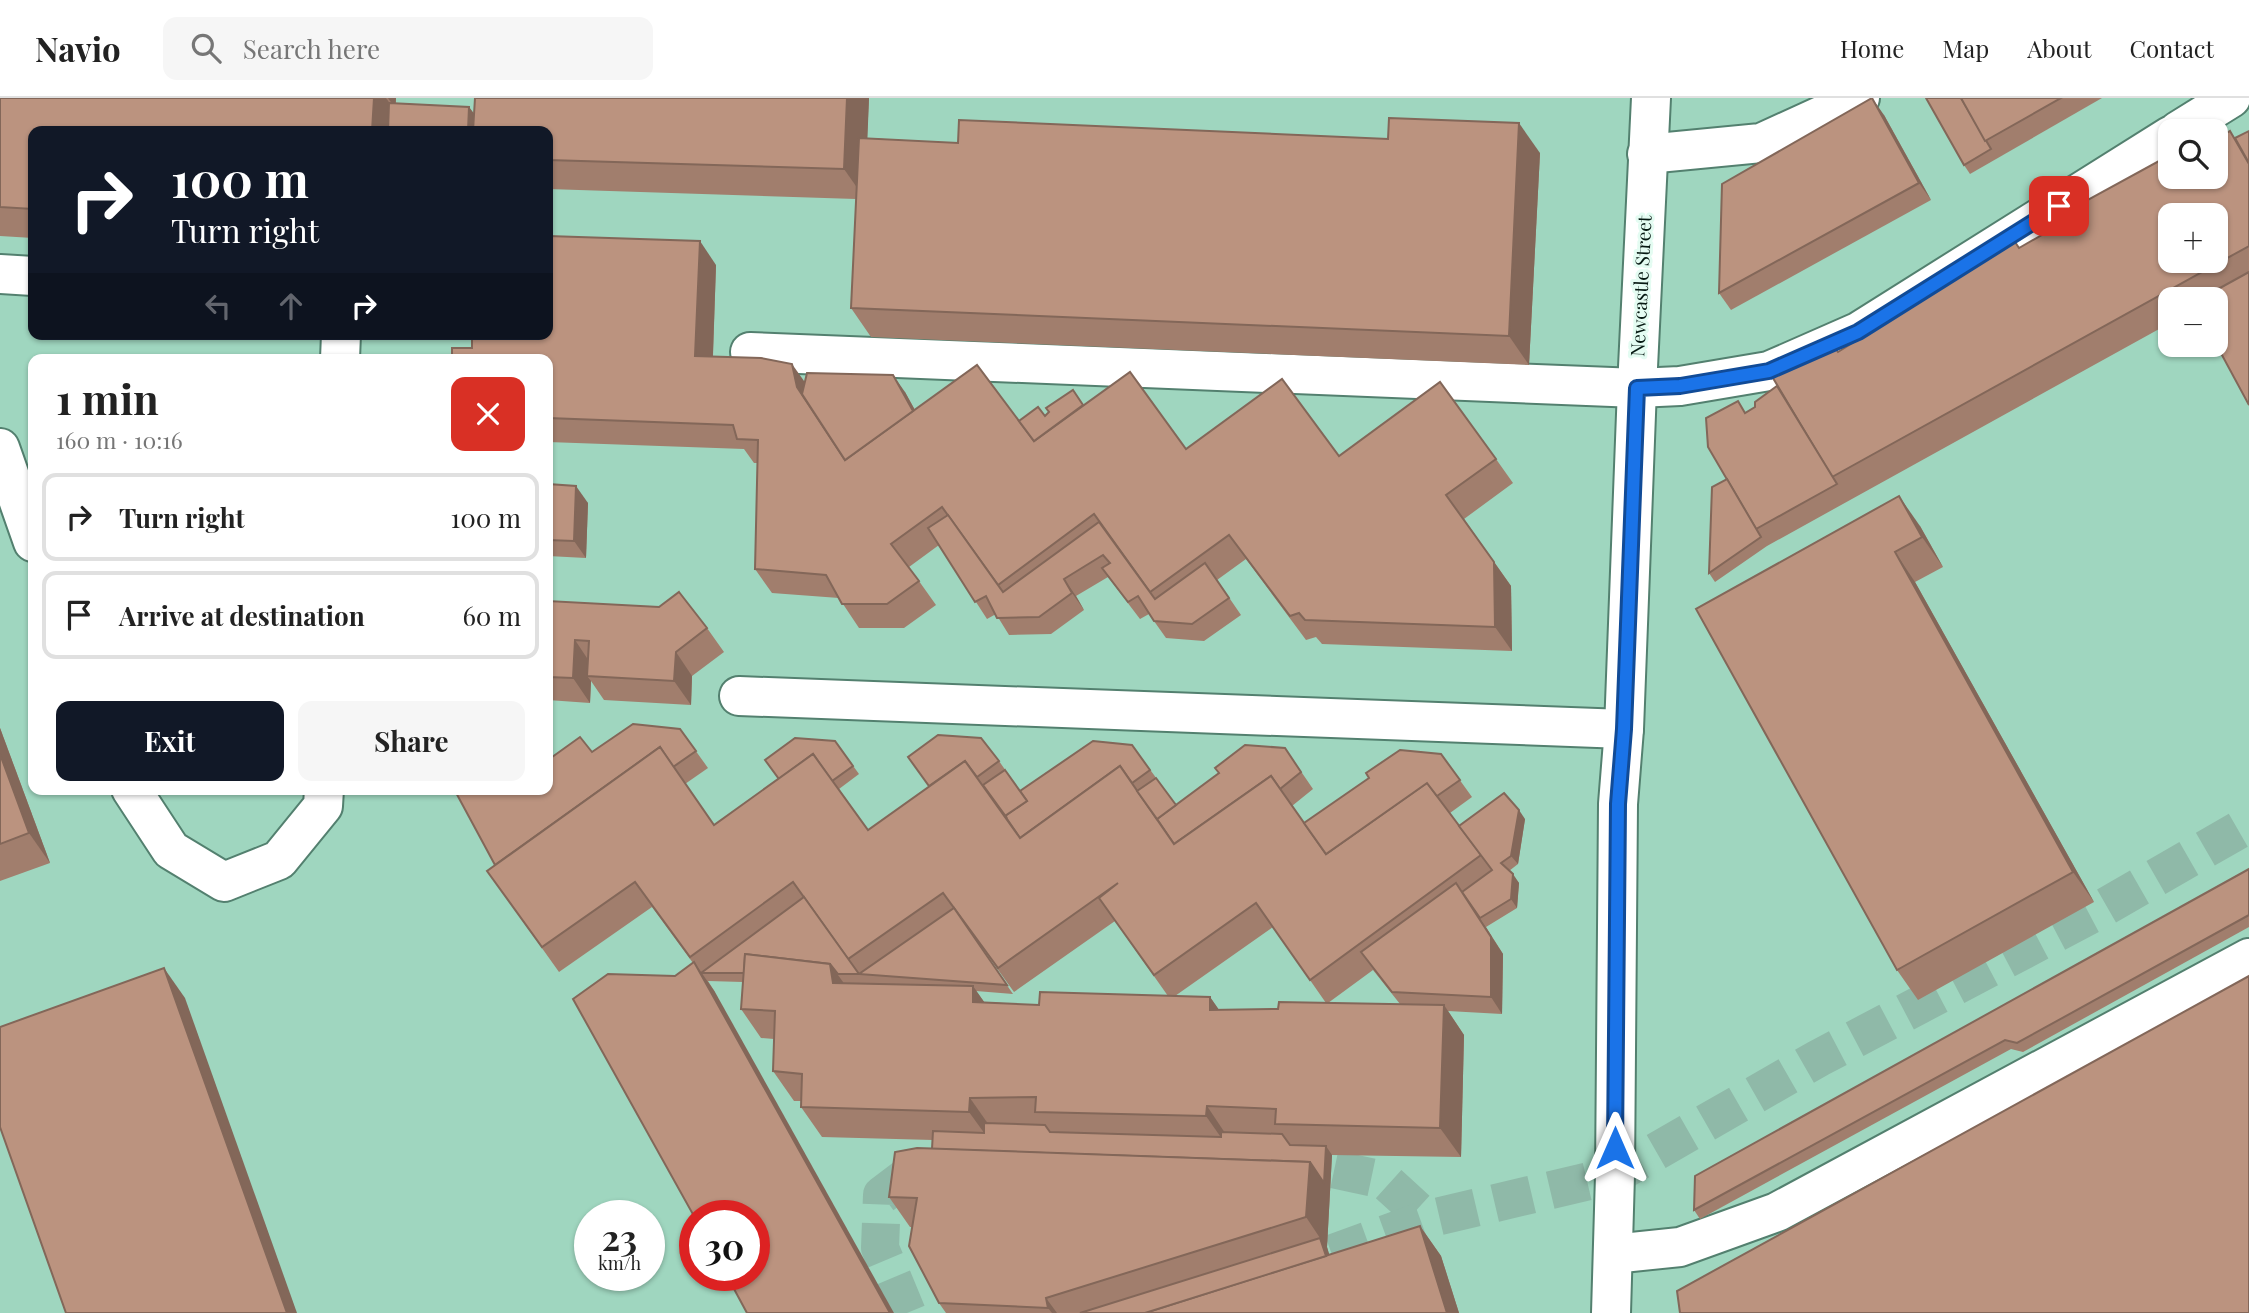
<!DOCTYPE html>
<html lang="en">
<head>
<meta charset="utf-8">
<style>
	body { margin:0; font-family:"Playfair Display",serif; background:#f6f6f6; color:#222; height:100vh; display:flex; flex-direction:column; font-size:26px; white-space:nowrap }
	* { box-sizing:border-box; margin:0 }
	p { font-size:23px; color:#767676 }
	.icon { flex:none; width:38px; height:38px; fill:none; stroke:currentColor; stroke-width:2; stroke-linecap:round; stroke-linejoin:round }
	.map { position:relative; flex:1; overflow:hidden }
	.sheet { position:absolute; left:28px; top:256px; width:525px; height:441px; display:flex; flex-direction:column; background:#fff; border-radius:14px; box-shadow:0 2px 5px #0004 }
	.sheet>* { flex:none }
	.banner { position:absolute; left:28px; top:28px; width:525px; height:214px; border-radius:14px; box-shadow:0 2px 5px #0004; background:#111827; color:#fff; overflow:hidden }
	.buttons { position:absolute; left:2158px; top:21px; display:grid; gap:14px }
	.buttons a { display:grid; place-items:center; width:70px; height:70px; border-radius:14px; background:#fff; box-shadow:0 2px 5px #0004; font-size:35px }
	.speed { position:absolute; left:574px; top:1102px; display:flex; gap:14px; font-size:35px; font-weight:700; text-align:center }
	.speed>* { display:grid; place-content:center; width:91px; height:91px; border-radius:50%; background:#fff; box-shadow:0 2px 5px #0004; line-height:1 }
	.speed small { font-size:18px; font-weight:400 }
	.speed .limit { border:10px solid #d22; background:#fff; color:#111 }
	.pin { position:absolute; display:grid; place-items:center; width:60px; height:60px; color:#fff; margin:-30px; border-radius:14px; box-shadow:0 4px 10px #0006 }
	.me { position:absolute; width:77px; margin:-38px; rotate:0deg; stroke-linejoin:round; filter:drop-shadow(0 0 5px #0008) }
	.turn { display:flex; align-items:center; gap:24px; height:147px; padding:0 28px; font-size:32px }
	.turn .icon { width:91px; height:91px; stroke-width:2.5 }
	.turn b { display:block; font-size:49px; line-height:60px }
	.lanes { display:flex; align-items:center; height:66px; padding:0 28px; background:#0003; justify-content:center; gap:35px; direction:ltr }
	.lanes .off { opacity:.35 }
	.round { display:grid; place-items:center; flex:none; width:74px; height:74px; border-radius:14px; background:#f6f6f6 }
	.summary { display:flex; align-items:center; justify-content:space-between; height:119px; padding:0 28px }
	h1 { font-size:42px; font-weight:700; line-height:52px }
	.action { display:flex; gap:14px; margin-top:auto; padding:14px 28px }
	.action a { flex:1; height:80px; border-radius:14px; background:#111827; color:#fff; font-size:28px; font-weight:700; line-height:80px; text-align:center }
	.action a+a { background:#f6f6f6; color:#222 }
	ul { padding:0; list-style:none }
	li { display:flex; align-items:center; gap:21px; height:88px; margin:0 14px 10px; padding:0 14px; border:4px solid #e0e0e0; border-radius:14px }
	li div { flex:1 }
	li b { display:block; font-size:26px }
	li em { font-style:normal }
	header { display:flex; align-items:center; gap:42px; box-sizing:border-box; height:98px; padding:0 35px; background:#fff; border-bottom:2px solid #e0e0e0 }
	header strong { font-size:33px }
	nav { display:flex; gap:38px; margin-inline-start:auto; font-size:24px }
	.search { width:490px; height:63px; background:#f6f6f6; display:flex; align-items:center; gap:18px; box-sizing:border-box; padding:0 24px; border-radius:14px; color:#767676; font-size:26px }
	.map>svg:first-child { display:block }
</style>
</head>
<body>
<header>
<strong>Navio</strong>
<div class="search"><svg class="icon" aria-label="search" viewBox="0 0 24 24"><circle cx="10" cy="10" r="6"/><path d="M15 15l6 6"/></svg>Search here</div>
<nav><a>Home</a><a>Map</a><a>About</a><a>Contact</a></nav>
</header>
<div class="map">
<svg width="2249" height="1215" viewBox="0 0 2249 1215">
	<rect width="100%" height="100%" fill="#b1e1cd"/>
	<path fill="#9fd6bf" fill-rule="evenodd" d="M0,0h2249v1215h-2249zM33,33h515v203h-515zM2170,33h46v46h-46zM2170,117h46v46h-46zM2170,201h46v46h-46zM33,261h515v430h-515zM590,1118h59v60h-59zM695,1118h59v60h-59z"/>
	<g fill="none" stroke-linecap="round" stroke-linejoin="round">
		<g stroke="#8fb9a8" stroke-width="38" stroke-dasharray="38 19" stroke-linecap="butt">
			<polyline points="1278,1065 1304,1065 1384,1082 1427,1121"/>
			<polyline points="1278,1175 1427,1121 1615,1077 1819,960 2096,814 2249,726"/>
			<polyline points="907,1215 880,1150 882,1097 919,1069 935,1069"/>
		</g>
		<defs>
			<g id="minor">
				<polyline points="2178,33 2231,0"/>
				<polyline points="1647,56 1761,45 1860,0"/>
				<polyline points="0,176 33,178"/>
				<polyline points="750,254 1637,290 1680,288 1769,273 1858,234 2170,38"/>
				<polyline points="340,261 341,236"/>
				<polyline points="0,350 33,444"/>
				<polyline points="739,598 1624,631"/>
				<polyline points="131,691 171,752 224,784 279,762 323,708 324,691"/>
				<polyline points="1613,1156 1680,1149 1777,1114 2249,860"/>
				<polyline points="1611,1215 1615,1077 1618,706 1624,631 1637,290 1651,0"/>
			</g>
		</defs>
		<use href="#minor" stroke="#53806f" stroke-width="42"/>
		<use href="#minor" stroke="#fff" stroke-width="38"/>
	</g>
	<g fill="#a17e6d" fill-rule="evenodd">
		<polygon points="0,0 396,0 396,5 469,9 474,16 475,0 869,0 867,40 958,45 1540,55 1529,267 871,239 851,210 856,101 548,91 548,33 33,33 33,140 0,138"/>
		<polygon points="1926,0 2102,0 1970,76 1964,67"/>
		<polygon points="1884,17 1931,102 1731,212 1719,195"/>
		<polygon points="2230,33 2235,40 2249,33 2249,307 2216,201 2170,201 2170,225 1767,448 1715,484 1709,475 1727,381 1746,314 1755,309 1777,288 1838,254 2015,144 2020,150 2170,79"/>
		<polygon points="716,167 713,258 805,284 905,294 915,312 1019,323 1045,318 1083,307 1186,351 1339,358 1496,361 1513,385 1464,421 1511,488 1512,553 1322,546 1316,539 1306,542 1246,461 1217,482 1241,517 1204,543 1166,540 1149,516 1140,521 1108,479 1076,498 1084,512 1051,536 1009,537 996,516 987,521 939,447 909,469 936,507 904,530 859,530 839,500 772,495 755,471 758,365 754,365 744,351 548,344 548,261 472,250"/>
		<polygon points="548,386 588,405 586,460 548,458"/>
		<polygon points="1920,428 1943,469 1915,484 2094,804 1918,902 1897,872 1696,511"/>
		<polygon points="548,503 707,530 724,554 692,578 691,607 604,602 591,583 590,605 548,602"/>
		<polygon points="0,630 50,765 0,783"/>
		<path d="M680,631l28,39 -23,16 29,41 121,-84 24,33 -20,15 29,41 131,-69 28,40 105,-56 44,60 109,-57 28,41 -21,17 34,48 115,-100 31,43 -22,16 9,13 66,-7 -7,45 -9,7 10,12 -2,25 -31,19 17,27 -1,60 -54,-3 16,24 -3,122 -129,-2 -5,92 2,8 91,-29 21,30 18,57h-513l-7,-10 -27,-76h-2l-21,-30 43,-48 1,-9 -111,-3 -21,-30v-6h-7l-21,-30 1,-32 -13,-1 -20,-29 2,-27 -35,-1 7,11 -40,-16 18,-13 -41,-56 -93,65 -72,-101 8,-6 53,-76 44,-37zM960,819l54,75 101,-71 53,75 -129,9 -55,-3 -8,-11 37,3zM1273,829l53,76 -48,6 -59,1 -9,-13 -35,-1zM1373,872l27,34 -72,-1zM844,885h21l19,1z"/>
		<polygon points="2249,771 2249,829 2023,954 2011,951 1700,1121 1694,1112"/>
	</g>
	<g fill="#836759">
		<polygon points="374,0 386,0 396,14 394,33 372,33"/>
		<polygon points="388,0 396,0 395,10"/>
		<polygon points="847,0 869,0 865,101 844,71"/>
		<polygon points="1872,0 1884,17 1931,102 1919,85"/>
		<polygon points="469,9 475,17 474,33 468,33"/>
		<polygon points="1519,25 1540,55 1529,267 1509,238"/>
		<polygon points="700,143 716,167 712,282 695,258"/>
		<polygon points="792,266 809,290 845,362 797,289"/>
		<polygon points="893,277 905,294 929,338 917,321"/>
		<polygon points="576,388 588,405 586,460 574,443"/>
		<polygon points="1899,398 1920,428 1943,469 1922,439"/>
		<polygon points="1895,454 1915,484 2094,804 2073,774"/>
		<polygon points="1494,464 1511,488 1512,553 1495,529"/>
		<polygon points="1064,481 1076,498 1084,512 1072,495"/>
		<polygon points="575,542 591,566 587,578 591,583 590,605 573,580"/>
		<polygon points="676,554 692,578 691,607 674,583"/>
		<polygon points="0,630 50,765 29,735 0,656"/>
		<polygon points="1519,712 1525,721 1518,766 1511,758"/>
		<polygon points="1513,776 1519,785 1517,810 1511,801"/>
		<polygon points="1468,802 1503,856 1502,916 1491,899"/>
		<polygon points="694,864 715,894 894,1215 890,1215"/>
		<polygon points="830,866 851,895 833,885"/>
		<polygon points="164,870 185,900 297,1215 287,1215"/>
		<polygon points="973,888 994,918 973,904"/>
		<polygon points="1210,899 1231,929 1210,912"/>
		<polygon points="1444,907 1464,937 1461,1059 1440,1030"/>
		<polygon points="970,1000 991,1030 990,1043 969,1014"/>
		<polygon points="1207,1008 1227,1038 1227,1048 1206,1018"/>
		<polygon points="1326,1048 1332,1057 1327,1149 1339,1188 1332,1180 1320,1140 1306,1119 1310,1064"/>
		<polygon points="1420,1128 1441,1158 1459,1215 1447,1215"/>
		<polygon points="1046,1200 1057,1215 1052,1215 1048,1210"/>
	</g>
	<g fill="#bb937f" stroke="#836759" stroke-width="2" fill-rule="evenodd">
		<polygon points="0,0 374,0 372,33 33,33 33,111 0,109"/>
		<polygon points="475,0 847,0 844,71 548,62 548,33 473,33"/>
		<polygon points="1872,0 1919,85 1719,195 1722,86"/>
		<polygon points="1926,0 1961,0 1991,51 1964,67"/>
		<polygon points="1961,0 2061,0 1985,43"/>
		<polygon points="389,5 469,9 468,33 388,33"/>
		<polygon points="1389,20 1519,25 1509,238 851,210 859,40 958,45 959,22 1388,41"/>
		<path d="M2230,33l19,33v82l-417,231 -59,-99 59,-35 6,9 61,-38 -2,-8 118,-64 4,6 63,-36v-9l88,-48v22h46v-37zM2170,117h46v46h-46z"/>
		<polygon points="2249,33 2249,65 2235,40"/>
		<polygon points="548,138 700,143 695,258 761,260 792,266 797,289 845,362 977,267 1034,343 1130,274 1186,351 1282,281 1339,358 1440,284 1496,361 1446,397 1494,464 1495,529 1305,522 1299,515 1290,518 1229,437 1150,494 1094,416 998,487 942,409 891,446 919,483 887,506 842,506 826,477 755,471 758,342 737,341 733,327 548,320 548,261 452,261 452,250 472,250 472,236 548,236"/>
		<polygon points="2249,174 2249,307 2216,246 2216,201 2200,201"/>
		<polygon points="807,275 893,277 913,313 845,362 802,296"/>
		<polygon points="1777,288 1837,386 1756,431 1708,349 1706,320 1738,303 1745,315 1755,309 1755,304"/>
		<polygon points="1073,292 1083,307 1034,343 1019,323 1038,309 1045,318 1049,314 1046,310"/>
		<polygon points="1727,381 1761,439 1709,475 1712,389"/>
		<polygon points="548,386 576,388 574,443 548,442"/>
		<polygon points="1899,398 1922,439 1895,454 2073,774 1897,872 1696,511"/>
		<polygon points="948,417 1003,494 1099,424 1155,501 1205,465 1229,500 1192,526 1154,523 1138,498 1128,504 1102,470 1110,465 1103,457 1064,481 1072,495 1039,519 997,520 986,498 975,504 928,430"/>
		<polygon points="679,494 707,530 676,554 674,583 587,578 589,543 575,542 573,580 548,579 548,503 659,509"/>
		<polygon points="633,626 680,631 696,653 673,669 660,649 495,767 454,691 548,691 548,662 580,639 592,654"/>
		<polygon points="938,637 981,640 999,663 977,679 965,663 929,688 908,659"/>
		<polygon points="795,640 835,643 853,668 832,683 813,656 779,681 765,662"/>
		<polygon points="1093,643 1132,647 1150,672 1132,685 1120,668 1020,740 1005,718 1027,703 1020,693"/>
		<polygon points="1245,647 1285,650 1301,674 1280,691 1271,678 1174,746 1157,721 1219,675 1215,670"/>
		<polygon points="660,649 714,727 813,656 868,732 965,663 1020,740 1120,668 1174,746 1271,678 1326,756 1427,685 1481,757 1310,882 1256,805 1154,877 1099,800 1118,785 998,870 943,795 848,861 793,784 690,859 635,784 542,849 487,773"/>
		<polygon points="1400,652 1441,656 1460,682 1437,698 1427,685 1326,756 1304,725 1369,680 1366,675"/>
		<polygon points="0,656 29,735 0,746"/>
		<polygon points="1005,672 1027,703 1005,718 1007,720 983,687"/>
		<polygon points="1156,680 1176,707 1157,721 1137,693"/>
		<polygon points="1504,695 1519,712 1511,758 1501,765 1513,776 1511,801 1480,820 1462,794 1492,772 1459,728"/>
		<polygon points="2249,771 2249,817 2017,945 2005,942 1694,1112 1695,1078"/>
		<polygon points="1456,785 1491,839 1491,899 1392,894 1361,854"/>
		<polygon points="804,799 859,876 838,876 830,866 745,856 744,875 701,875"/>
		<polygon points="954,810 1007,887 859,876"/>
		<polygon points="745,856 830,866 833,885 973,888 973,904 1039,907 1040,894 1210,899 1210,912 1278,911 1279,904 1444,907 1440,1030 1275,1026 1276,1011 1207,1008 1206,1018 1035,1014 1036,999 970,1000 969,1014 801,1009 802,976 773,973 775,913 741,911"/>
		<polygon points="694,864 890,1215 747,1215 727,1178 754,1178 754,1118 695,1118 695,1120 573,901 608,876 675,878"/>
		<polygon points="164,870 287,1215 66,1215 0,1029 0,929"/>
		<polygon points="2249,878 2249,1215 1680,1215 1677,1193"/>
		<polygon points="984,1025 1045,1027 1050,1034 1221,1039 1221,1034 1282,1036 1290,1047 1326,1048 1324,1085 1310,1064 932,1051 933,1033 984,1035"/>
		<polygon points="917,1050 1310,1064 1306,1119 1046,1200 1048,1210 939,1205 909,1148 917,1100 889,1099 895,1054"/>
		<polygon points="1420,1128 1447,1215 1145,1215"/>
		<polygon points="1320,1140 1326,1158 1145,1215 1080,1215"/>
	</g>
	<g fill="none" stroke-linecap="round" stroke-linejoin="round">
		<defs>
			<polyline id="route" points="1615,1050 1618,706 1624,631 1637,290 1680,288 1769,273 1858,234 2059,108"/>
		</defs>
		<use href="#route" stroke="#114b97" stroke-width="18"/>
		<use href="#route" stroke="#1a73e8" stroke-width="12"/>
	</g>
	<g text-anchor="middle" stroke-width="6" stroke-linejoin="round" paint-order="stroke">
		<g font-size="19" fill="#061812" stroke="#e4fcf2">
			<text transform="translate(1641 188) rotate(-87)" y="7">Newcastle Street</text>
		</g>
	</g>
</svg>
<div class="buttons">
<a><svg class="icon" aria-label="search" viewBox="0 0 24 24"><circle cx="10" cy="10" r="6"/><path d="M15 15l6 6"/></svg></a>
<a>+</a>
<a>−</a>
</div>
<div class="speed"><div>23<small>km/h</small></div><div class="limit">30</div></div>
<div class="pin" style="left:2059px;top:108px;background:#d93025"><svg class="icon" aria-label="arrive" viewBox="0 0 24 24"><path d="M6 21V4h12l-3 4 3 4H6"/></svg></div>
<svg class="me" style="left:1615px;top:1050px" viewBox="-20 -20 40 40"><path d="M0-17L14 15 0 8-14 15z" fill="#1a73e8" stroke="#fff" stroke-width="4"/></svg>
<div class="banner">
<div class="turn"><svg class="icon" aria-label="right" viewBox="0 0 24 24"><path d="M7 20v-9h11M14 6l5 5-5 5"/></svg><div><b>100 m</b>Turn right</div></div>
<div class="lanes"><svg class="icon off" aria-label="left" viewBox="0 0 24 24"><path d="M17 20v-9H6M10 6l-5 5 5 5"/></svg><svg class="icon off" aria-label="ahead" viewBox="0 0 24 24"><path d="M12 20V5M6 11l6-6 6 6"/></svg><svg class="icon" aria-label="right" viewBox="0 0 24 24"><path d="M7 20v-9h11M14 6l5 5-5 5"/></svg></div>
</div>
<section class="sheet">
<div class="summary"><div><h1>1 min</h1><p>160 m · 10:16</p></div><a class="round" style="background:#d93025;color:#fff"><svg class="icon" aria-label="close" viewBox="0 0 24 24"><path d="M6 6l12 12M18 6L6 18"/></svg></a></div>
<ul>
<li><svg class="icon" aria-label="right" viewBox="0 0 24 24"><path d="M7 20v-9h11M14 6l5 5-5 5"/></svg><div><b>Turn right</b></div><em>100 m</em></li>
<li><svg class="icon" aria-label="arrive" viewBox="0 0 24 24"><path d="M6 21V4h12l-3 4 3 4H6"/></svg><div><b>Arrive at destination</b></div><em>60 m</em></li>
</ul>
<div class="action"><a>Exit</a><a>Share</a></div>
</section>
</div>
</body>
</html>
